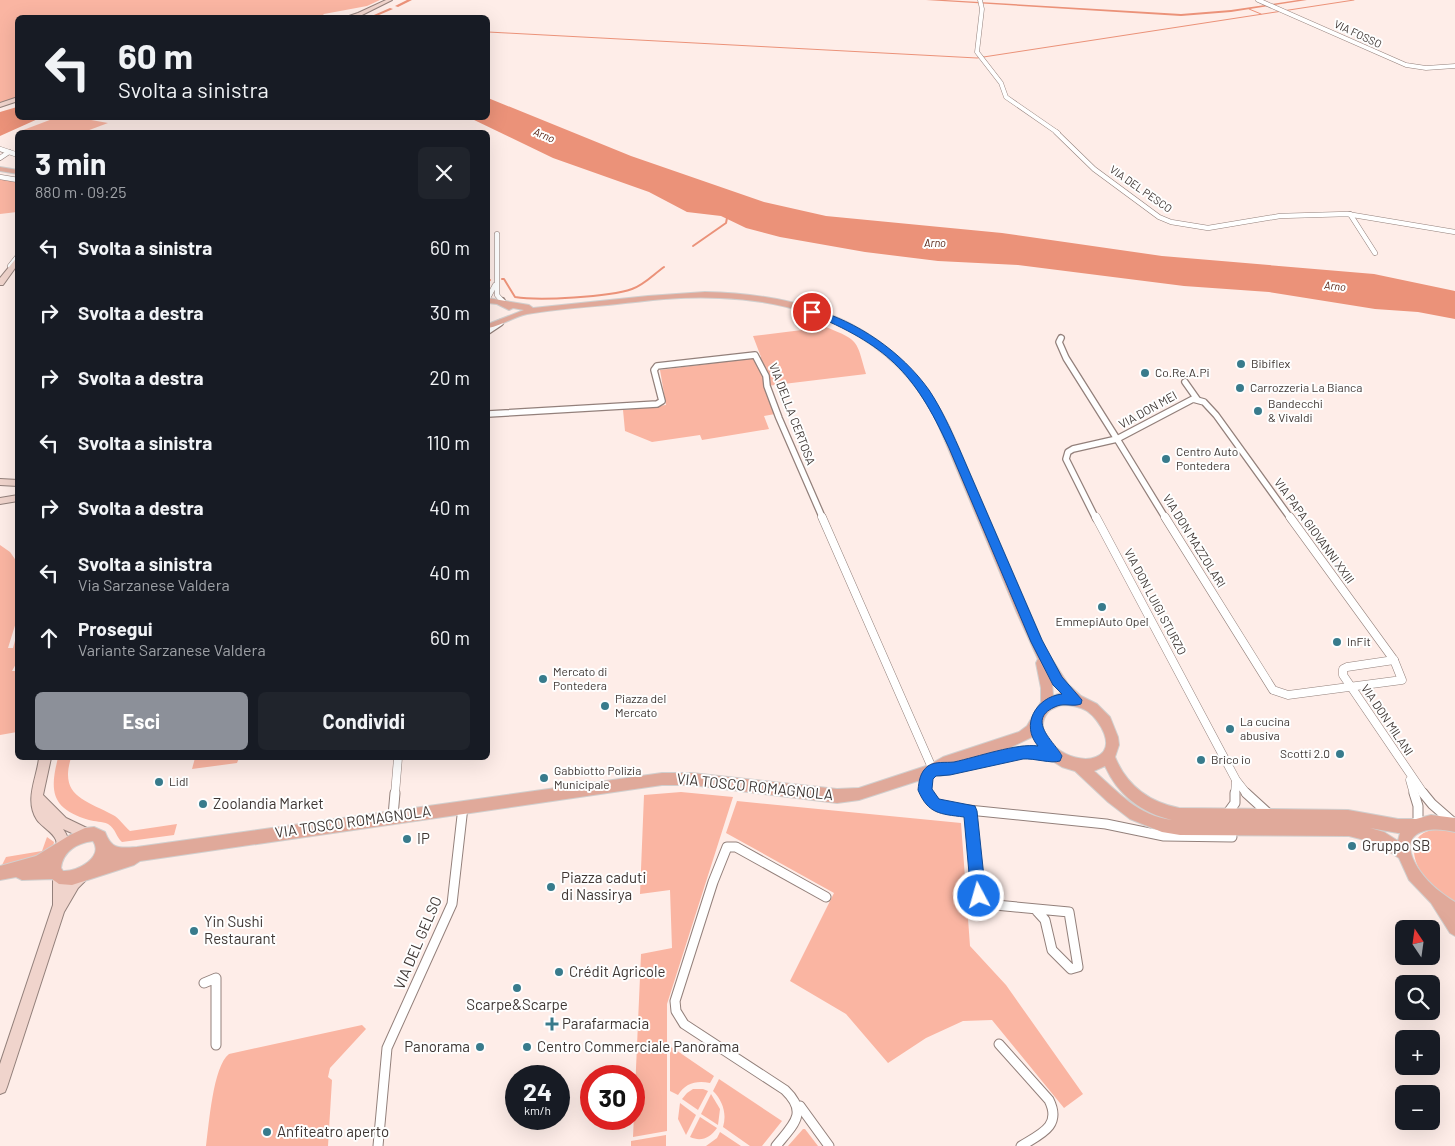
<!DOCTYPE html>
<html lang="it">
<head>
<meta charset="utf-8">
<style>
	body { margin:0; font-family:Barlow,sans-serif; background:#20242c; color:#f1f3f6; height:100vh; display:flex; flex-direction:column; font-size:19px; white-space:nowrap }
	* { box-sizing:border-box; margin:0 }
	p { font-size:16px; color:#9ea1a6 }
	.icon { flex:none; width:28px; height:28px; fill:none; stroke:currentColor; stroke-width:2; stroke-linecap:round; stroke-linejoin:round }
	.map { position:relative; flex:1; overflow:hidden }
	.panel { position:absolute; left:15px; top:130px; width:475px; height:630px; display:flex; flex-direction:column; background:#171b24; border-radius:8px; box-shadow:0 5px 20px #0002 }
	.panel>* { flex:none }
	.banner { position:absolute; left:15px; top:15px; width:475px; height:105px; border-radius:8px; box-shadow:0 5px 20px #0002; background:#171b24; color:#f1f3f6; overflow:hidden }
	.needle { width:32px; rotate:347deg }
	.fabs { position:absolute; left:1395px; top:920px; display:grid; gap:10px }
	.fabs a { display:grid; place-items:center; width:45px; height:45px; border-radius:8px; background:#171b24; box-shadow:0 5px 20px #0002; font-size:25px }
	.speed { position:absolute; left:505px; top:1065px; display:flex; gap:10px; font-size:25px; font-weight:700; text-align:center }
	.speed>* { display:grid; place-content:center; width:65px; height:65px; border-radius:50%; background:#171b24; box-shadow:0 5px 20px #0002; line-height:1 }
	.speed small { font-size:12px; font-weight:400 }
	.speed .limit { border:8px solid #d22; background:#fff; color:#111 }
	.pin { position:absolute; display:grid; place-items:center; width:42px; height:42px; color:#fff; margin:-21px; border:2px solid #fff; border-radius:50%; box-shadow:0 1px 5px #0007 }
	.me { position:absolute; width:55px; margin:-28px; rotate:354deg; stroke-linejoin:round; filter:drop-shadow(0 0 4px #0008) }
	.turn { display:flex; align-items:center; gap:18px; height:105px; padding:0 20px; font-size:22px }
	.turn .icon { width:65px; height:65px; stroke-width:2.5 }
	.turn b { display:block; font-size:35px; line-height:42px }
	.round { display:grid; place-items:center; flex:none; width:52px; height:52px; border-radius:8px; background:#20242c }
	.headline { display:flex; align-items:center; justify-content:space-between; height:85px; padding:0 20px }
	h1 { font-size:30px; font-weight:700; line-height:38px }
	.action { display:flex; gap:10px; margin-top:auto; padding:10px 20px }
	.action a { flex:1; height:58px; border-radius:8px; background:#8c9099; color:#fff; font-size:20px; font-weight:700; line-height:58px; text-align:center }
	.action a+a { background:#20242c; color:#f1f3f6 }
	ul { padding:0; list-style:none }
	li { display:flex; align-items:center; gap:15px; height:65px; padding:0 20px }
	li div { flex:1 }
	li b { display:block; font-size:19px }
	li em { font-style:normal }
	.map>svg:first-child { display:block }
</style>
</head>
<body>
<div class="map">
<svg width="1455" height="1146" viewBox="0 0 1455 1146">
	<rect width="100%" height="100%" fill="#feede8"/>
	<g fill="#fab5a2">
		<polygon points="0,0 380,0 367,6 324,14 320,18 18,18 17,98 0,104"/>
		<polygon points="55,118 80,118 108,123 84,132 18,132"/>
		<polygon points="0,179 17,182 17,212 0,214"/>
		<path d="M826,327c34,14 30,13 40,47l-99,12 8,28 -11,2 5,13 -67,11 -2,-5 -48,7 -27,-11 -2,-21 43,-5 -6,-35 101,-13 -8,-21z"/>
		<polygon points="0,545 10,552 17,562 17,619 8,648 13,648 17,633 17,662 12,671 17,671 17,732 0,735"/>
		<path d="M58,758h13c-12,38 14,42 42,57 6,3 11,11 17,16l47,-7 -3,11 -52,7c-6,-5 -6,-13 -14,-18 -6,-3 -13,-2 -19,-4 -37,-11 -40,-28 -31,-62z"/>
		<polygon points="195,758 239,758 237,763 192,769"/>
		<polygon points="681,792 733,797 667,1004 667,1131 633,1137 641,954 672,948 670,890 640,894 644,795"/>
		<polygon points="737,801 961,823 970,946 1006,985 1083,1094 1064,1108 992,1020 963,1021 926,1038 888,1063 846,1014 790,981 834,893 726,833"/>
		<path d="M1441,829l14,3v70c-7,-5 -16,-9 -22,-15 -21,-19 -32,-57 8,-58z"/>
		<polygon points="47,837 54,842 53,847 28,861 2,865 6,857 42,851"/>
		<path d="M362,1025l4,4 -36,39 -2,9 4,3 -4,66h-122c3,-21 7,-80 23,-92z"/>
		<path d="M670,1046l44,30 -4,7c-13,-3 -25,0 -32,12l-8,-4z"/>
		<path d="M719,1079l63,42 -20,25h-12l-27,-19c4,-13 0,-26 -10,-36z"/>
		<polygon points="693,1089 703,1089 708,1091 698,1110 682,1099 687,1093"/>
		<polygon points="711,1094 720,1109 718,1125 701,1114"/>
		<polygon points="680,1103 696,1115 686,1135 678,1119"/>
		<path d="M700,1117l17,11c-7,10 -16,14 -27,9z"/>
		<polygon points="803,1129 805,1129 818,1146 788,1146"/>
		<polygon points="720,1132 741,1146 706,1146 717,1138"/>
		<polygon points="666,1135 666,1146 631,1146 631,1141"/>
	</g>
	<g fill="#eb9279">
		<polygon points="488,98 631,156 764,202 826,216 1002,233 1162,256 1374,274 1455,291 1455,319 1418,312 1375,309 1269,292 1184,286 1018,265 938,261 865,252 780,237 746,228 721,216 687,212 649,192 553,158 470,118 488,118"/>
		<polygon points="17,107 18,118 40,118 0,136 0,112"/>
	</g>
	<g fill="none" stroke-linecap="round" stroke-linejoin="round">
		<g stroke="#eb9279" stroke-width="1">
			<polyline points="1249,9 1261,14"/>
			<polyline points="488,32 977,58 1354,0"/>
		</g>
		<g stroke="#eb9279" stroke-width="2">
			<polyline points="693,246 726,223 727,218"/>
			<path d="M502,279h2l11,18c24,4 94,0 117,-8 12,-4 22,-15 32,-22"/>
			<polyline points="488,281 490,280"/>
		</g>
		<g fill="#eb9279" fill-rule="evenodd">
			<polygon points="407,0 412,0 398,7 395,6"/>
			<polygon points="926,0 945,0 1181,14 1231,10 1298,0 1307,0 1231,12 1181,16"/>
			<polygon points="390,8 393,9 372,18 367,18"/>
		</g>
		<defs>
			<g id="street-far4">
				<polyline points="980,0 982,9 977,52 1001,83 1006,97 1058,133"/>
				<polyline points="1258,0 1406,65 1426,68 1455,66"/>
			</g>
			<g id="street-far3">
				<polyline points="1056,132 1094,169 1159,217 1171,222 1208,228 1280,216 1347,214 1455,232"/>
				<polyline points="0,149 18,155"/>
				<polyline points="0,158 9,152"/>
				<polyline points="0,177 18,180"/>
				<polyline points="1350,214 1375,253"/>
				<polyline points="497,234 497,295 503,302"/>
				<polyline points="10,266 18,256"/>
				<polyline points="488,298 495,285"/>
			</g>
			<g id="street-far2">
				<polyline points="502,301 503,303"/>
				<polyline points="488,331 500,323"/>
				<polyline points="1061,338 1059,342 1066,358 1117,439"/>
				<polyline points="1185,382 1197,399"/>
				<polyline points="488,414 657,404 662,401 654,370 657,366 755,355 766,376 767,386 779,418 823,519"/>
				<polyline points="1117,439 1166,519"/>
				<polyline points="1117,439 1193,399 1204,402 1216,415 1291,519"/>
				<polyline points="1096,519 1066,459 1068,452 1073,449 1117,439"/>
			</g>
			<g id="street-far1">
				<polyline points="822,517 933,770 926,779 927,794"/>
				<polyline points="1096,517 1236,780 1247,794"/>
				<polyline points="1165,517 1273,690 1288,695 1402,680 1394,660 1290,517"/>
				<polyline points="1394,660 1347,667 1343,669 1343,675 1424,794"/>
				<polyline points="1410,780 1414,794"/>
				<polyline points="395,794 398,758"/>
				<polyline points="1235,794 1236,781"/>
			</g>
			<g id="street">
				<polyline points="927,793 939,807 1106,824 1164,836 1232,837"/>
				<polyline points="1246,793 1269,814"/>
				<polyline points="1414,793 1418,806 1418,824"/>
				<polyline points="1423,793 1432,804 1455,824"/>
				<polyline points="970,811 979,896 985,904 1069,912 1078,967 1071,969 1052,950 1045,920 1035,909"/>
				<polyline points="1227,814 1235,803 1235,793"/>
				<polyline points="393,816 395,793"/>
				<polyline points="204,983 216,978 216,1045"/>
				<path d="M999,1044l50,56c13,26 -8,34 -28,46"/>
				<polyline points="800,1106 829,1146"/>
				<polyline points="378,1146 387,1048 452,904 463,807"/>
				<path d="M776,1146c17,-21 33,-33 9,-56l-101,-66 -8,-13 -1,-10 38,-119 14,-35h9l90,50"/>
			</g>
			<g id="secondary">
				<polygon points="386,0 392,0 362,15 343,18 358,13"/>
				<polygon points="18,97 18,101 0,107 0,103"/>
				<polygon points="18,256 18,264 3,285 0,285 0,278"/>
				<polygon points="0,479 18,480 18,486 0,485"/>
				<polygon points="18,495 18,501 0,504 0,498"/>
				<path d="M39,758h12l-8,37 23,23 25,12 2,4 -2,4 -4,2 -24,-11c5,7 8,14 4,22l-4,2 -4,-2c-2,-3 -2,-7 -3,-11 -3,-8 -14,-13 -19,-20 -13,-20 0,-42 2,-62z"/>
				<polygon points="80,870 85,871 86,876 85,881 78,888 64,912 7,1087 5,1092 0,1094 0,1064 53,905 53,877 54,872 59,871 64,872 65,883 75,871"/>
			</g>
			<g id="primary">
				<polygon points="0,167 18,170 18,174 0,171"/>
				<path d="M705,292c107,2 196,36 245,136l96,222 22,34 13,12 16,8 13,13 8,20 1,8 -4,12c12,29 34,45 64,51l169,2 50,9h18l15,-4 24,3v14c-33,-8 -60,3 -35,39 9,13 22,23 35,31v34l-5,-3 -19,-30 -22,-23 -10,-22 -23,-15 -27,-7 -169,-1 -18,-3 -32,-13 -22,-17 -33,-31 -13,-4 -8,-5 -18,-4h-13l-83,18 -4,-1 -77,25 -22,3 -145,-18h-30l-522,76 -6,4 -62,20 -13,-1 -7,-5 -30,1 -6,-3 -16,3v-14l36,-10 34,-21 15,-7 9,-1 11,5c7,18 14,16 32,15l525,-74h30l145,16 22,-1 70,-23 14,-8 76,-25 8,-6 14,-24v-14l-5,-25 2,-4 -21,-46 -82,-196c-43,-81 -127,-116 -215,-119 -35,-2 -69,2 -103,6 -30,3 -60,5 -90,10 -14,3 -26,12 -39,14v-4l36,-14 -11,-2 -4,2 -12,-6 -9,-1v-5l41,7 4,3 115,-12zM1052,681l9,12 -8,3zM1061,705c9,0 18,1 26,6 12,8 31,37 9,46 -24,10 -68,-21 -48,-45 3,-3 9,-5 13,-7zM1034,736l4,10h-15l-18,4zM1105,766c13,29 37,47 67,54 -34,-4 -54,-28 -78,-49zM1370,828l28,5h2l-2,8 -14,-9zM93,841c11,16 -15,31 -30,30l-2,-3c2,-17 16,-25 32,-27z"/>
			</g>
		</defs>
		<use href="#street-far4" stroke="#93807b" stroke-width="5"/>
		<use href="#street-far3" stroke="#93807b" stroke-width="5.5"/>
		<use href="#street-far2" stroke="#93807b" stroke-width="8"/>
		<use href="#street-far1" stroke="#93807b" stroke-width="9"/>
		<use href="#street" stroke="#93807b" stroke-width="11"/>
		<use href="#secondary" stroke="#93807b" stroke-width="2"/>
		<use href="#primary" stroke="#d1cfce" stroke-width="2"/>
		<use href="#street-far4" stroke="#fff" stroke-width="4"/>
		<use href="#street-far3" stroke="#fff" stroke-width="4.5"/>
		<use href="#street-far2" stroke="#fff" stroke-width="5.5"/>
		<use href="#street-far1" stroke="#fff" stroke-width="8"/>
		<use href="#street" stroke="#fff" stroke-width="9"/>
		<use href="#secondary" fill="#f0d4cc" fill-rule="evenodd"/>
		<use href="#primary" fill="#e0a99a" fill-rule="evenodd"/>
	</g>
	<path fill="#1a73e8" stroke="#114b97" d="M812,309c45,12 90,43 117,81 12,18 21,38 30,58l83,192 20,37 20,23 -1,4c-8,3 -16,-1 -24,2 -33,13 -2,36 5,50l-2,5c-9,3 -26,-3 -37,-2l-73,16 -14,1 -3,3 -1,10 7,10 36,7 2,5 9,85 -2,6 -5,2 -6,-2 -2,-6 -7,-79c-24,-3 -36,-3 -46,-27 1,-9 2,-18 10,-24 7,-5 18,-3 26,-4 23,-5 63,-19 84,-16 -18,-21 -2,-49 24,-52l-9,-9 -22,-43 -82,-194c-35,-77 -63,-103 -140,-135v-3z"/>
	<g fill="#387b8c" stroke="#fefefe" stroke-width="2">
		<circle cx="1241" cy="364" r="5"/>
		<circle cx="1145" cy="373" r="5"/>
		<circle cx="1240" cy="388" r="5"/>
		<circle cx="1258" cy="411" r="5"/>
		<circle cx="1166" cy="459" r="5"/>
		<circle cx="1102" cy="607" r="5"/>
		<circle cx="1337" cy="642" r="5"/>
		<circle cx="543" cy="679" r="5"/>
		<circle cx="605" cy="706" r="5"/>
		<circle cx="1230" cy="729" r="5"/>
		<circle cx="1340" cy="754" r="5"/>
		<circle cx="1201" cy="760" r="5"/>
		<circle cx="544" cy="778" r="5"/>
		<circle cx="159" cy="782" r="5"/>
		<circle cx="203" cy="804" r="5"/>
		<circle cx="407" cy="839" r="5"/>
		<circle cx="1352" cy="846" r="5"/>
		<circle cx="551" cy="887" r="5"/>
		<circle cx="194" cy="931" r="5"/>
		<circle cx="559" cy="972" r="5"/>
		<circle cx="517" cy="988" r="5"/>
		<path d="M549.5 1016.5h5v5h5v5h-5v5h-5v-5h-5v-5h5z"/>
		<circle cx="480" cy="1047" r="5"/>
		<circle cx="527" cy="1047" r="5"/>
		<circle cx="267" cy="1132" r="5"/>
	</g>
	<g text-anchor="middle" stroke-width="4" stroke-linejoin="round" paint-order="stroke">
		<g font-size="11" fill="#3f3734" stroke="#fefefe">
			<text transform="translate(1358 34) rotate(25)" y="4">VIA FOSSO</text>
			<text transform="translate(1141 189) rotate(35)" y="4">VIA DEL PESCO</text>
		</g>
		<g font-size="11" font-style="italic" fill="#521b0b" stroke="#fefefe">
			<text transform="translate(544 135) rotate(23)" y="4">Arno</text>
			<text x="935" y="247">Arno</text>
			<text transform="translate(1335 286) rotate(5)" y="4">Arno</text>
		</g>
		<g font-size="12" fill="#3f3734" stroke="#fefefe" text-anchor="start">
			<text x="1251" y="368">Bibiflex</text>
			<text x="1155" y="377">Co.Re.A.Pi</text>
			<text x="1250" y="392">Carrozzeria La Bianca</text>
			<text x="1268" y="408">Bandecchi<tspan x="1268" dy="14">&amp; Vivaldi</tspan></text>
			<text x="1176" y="456">Centro Auto<tspan x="1176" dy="14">Pontedera</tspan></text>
			<text x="1102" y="626" text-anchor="middle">EmmepiAuto Opel</text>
			<text x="1347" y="646">InFit</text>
			<text x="553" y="676">Mercato di<tspan x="553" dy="14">Pontedera</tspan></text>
			<text x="615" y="703">Piazza del<tspan x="615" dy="14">Mercato</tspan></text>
			<text x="1240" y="726">La cucina<tspan x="1240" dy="14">abusiva</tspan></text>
			<text x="1330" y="758" text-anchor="end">Scotti 2.0</text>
			<text x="1211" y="764">Brico io</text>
			<text x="554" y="775">Gabbiotto Polizia<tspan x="554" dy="14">Municipale</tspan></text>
			<text x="169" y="786">Lidl</text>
		</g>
		<g font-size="12" fill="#3f3734" stroke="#fefefe">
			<text transform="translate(1148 410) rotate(-29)" y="4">VIA DON MEI</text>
			<text transform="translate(792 414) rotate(69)" y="4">VIA DELLA CERTOSA</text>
			<text transform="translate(1314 531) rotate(54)" y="4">VIA PAPA GIOVANNI XXIII</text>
			<text transform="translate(1194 541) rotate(58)" y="4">VIA DON MAZZOLARI</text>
			<text transform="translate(1155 602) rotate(62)" y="4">VIA DON LUIGI STURZO</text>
			<text transform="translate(1387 720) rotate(56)" y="4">VIA DON MILANI</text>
		</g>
		<g font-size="15" fill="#3f3734" stroke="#fefefe">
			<text transform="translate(755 787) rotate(6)" y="5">VIA TOSCO ROMAGNOLA</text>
			<text transform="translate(353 822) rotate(-8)" y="5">VIA TOSCO ROMAGNOLA</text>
			<text transform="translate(418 943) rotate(-67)" y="5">VIA DEL GELSO</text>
		</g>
		<g font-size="15" fill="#3f3734" stroke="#fefefe" text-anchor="start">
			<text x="213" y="809">Zoolandia Market</text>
			<text x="417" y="844">IP</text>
			<text x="1362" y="851">Gruppo SB</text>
			<text x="561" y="883">Piazza caduti<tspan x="561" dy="17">di Nassirya</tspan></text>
			<text x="204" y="927">Yin Sushi<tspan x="204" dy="17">Restaurant</tspan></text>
			<text x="569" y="977">Crédit Agricole</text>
			<text x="517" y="1010" text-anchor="middle">Scarpe&amp;Scarpe</text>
			<text x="562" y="1029">Parafarmacia</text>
			<text x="470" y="1052" text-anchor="end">Panorama</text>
			<text x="537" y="1052">Centro Commerciale Panorama</text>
			<text x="277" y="1137">Anfiteatro aperto</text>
		</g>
	</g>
</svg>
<div class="fabs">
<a><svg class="needle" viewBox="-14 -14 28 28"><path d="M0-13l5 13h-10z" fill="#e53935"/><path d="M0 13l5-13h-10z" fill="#9ea1a6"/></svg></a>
<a><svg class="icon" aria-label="search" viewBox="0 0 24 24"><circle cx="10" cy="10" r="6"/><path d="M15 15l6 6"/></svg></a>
<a>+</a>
<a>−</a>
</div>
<div class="speed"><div>24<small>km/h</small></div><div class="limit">30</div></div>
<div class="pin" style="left:812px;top:312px;background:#d93025"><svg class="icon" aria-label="arrive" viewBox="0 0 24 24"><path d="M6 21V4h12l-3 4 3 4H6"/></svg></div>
<svg class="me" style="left:979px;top:896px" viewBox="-20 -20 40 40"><circle r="17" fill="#1a73e8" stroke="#fff" stroke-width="3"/><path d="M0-11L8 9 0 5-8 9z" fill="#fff"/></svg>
<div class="banner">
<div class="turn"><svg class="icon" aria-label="left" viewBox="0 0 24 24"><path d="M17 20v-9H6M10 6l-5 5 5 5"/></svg><div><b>60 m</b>Svolta a sinistra</div></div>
</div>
<section class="panel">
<div class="headline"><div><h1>3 min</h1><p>880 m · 09:25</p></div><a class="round"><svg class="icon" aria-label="close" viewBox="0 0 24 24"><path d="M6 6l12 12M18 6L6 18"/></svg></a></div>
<ul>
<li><svg class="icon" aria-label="left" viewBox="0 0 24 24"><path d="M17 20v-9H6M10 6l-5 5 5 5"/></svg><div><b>Svolta a sinistra</b></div><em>60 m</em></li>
<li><svg class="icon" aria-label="right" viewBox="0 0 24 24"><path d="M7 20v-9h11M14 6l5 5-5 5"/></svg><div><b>Svolta a destra</b></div><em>30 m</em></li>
<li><svg class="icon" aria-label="right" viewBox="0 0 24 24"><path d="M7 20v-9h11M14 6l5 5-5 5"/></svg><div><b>Svolta a destra</b></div><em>20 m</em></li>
<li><svg class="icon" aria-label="left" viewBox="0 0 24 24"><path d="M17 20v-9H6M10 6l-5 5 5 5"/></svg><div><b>Svolta a sinistra</b></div><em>110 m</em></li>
<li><svg class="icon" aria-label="right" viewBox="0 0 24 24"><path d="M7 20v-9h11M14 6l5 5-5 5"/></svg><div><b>Svolta a destra</b></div><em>40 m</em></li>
<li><svg class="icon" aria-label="left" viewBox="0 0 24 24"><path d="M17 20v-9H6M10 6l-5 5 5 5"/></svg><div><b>Svolta a sinistra</b><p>Via Sarzanese Valdera</p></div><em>40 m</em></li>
<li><svg class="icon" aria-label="ahead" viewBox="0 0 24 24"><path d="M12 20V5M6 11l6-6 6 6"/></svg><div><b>Prosegui</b><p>Variante Sarzanese Valdera</p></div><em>60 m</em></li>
</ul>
<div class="action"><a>Esci</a><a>Condividi</a></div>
</section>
</div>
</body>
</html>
